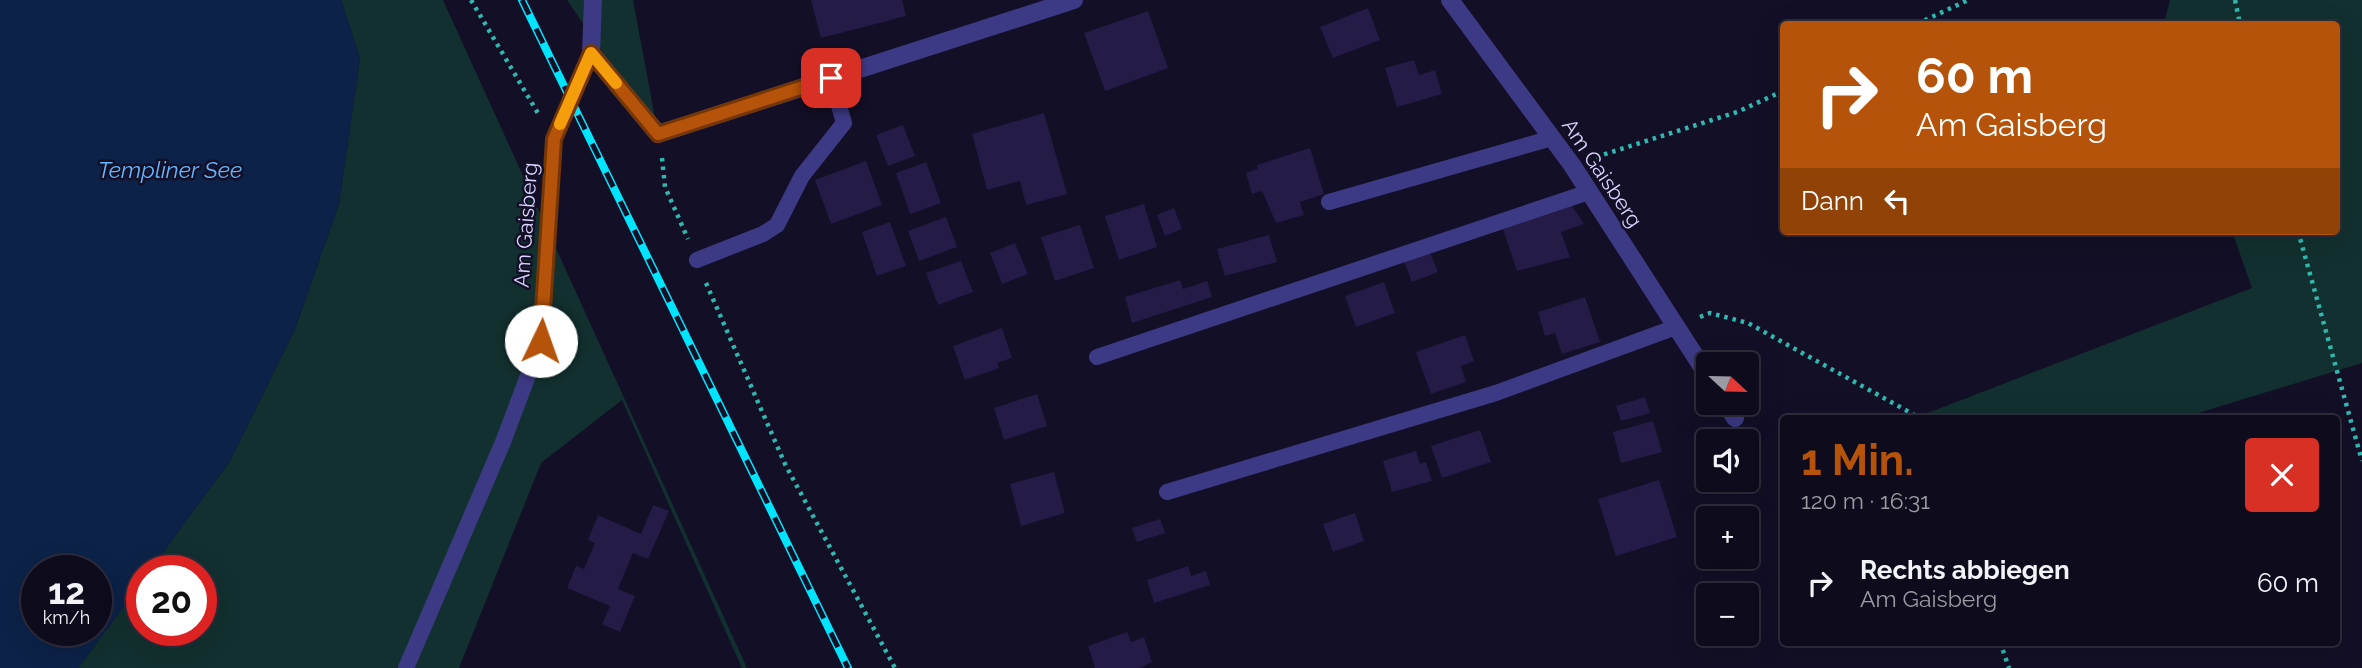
<!DOCTYPE html>
<html lang="de">
<head>
<meta charset="utf-8">
<style>
	body { margin:0; font-family:Raleway,sans-serif; background:#1c1929; color:#f1f3f6; height:100vh; display:flex; flex-direction:column; font-size:26px; white-space:nowrap }
	* { box-sizing:border-box; margin:0 }
	p { font-size:23px; color:#9b9ba3 }
	.icon { flex:none; width:38px; height:38px; fill:none; stroke:currentColor; stroke-width:2; stroke-linecap:round; stroke-linejoin:round }
	.map { position:relative; flex:1; overflow:hidden }
	.panel { position:absolute; left:1780px; top:415px; width:560px; height:231px; display:flex; flex-direction:column; background:#0e0b1c; border-radius:7px; box-shadow:0 7px 28px #0002,0 0 0 2px #2e2b3b }
	.panel>* { flex:none }
	.top-card { position:absolute; left:1780px; top:21px; width:560px; height:214px; border-radius:7px; box-shadow:0 7px 28px #0002,0 0 0 2px #2e2b3b; background:#b45309; color:#fff; overflow:hidden }
	.needle { width:46px; rotate:112deg }
	.buttons { position:absolute; left:1696px; top:352px; display:grid; gap:14px }
	.buttons a { display:grid; place-items:center; width:63px; height:63px; border-radius:7px; background:#0e0b1c; box-shadow:0 7px 28px #0002,0 0 0 2px #2e2b3b; font-size:35px }
	.speed { position:absolute; left:21px; top:555px; display:flex; gap:14px; font-size:35px; font-weight:700; text-align:center }
	.speed>* { display:grid; place-content:center; width:91px; height:91px; border-radius:50%; background:#0e0b1c; box-shadow:0 7px 28px #0002,0 0 0 2px #2e2b3b; line-height:1 }
	.speed small { font-size:18px; font-weight:400 }
	.speed .limit { border:10px solid #d22; background:#fff; color:#111 }
	.pin { position:absolute; display:grid; place-items:center; width:60px; height:60px; color:#fff; margin:-30px; border-radius:14px; box-shadow:0 4px 10px #0006 }
	.me { position:absolute; width:77px; margin:-38px; rotate:3deg; stroke-linejoin:round; filter:drop-shadow(0 0 5px #0008) }
	.turn { display:flex; align-items:center; gap:24px; height:147px; padding:0 21px; font-size:32px }
	.turn .icon { width:91px; height:91px; stroke-width:2.5 }
	.turn b { display:block; font-size:49px; line-height:60px }
	.then { display:flex; align-items:center; height:66px; padding:0 21px; background:#0003; gap:14px; font-size:26px }
	.round { display:grid; place-items:center; flex:none; width:74px; height:74px; border-radius:7px; background:#1c1929 }
	.head { display:flex; align-items:center; justify-content:space-between; height:119px; padding:0 21px }
	h1 { font-size:42px; font-weight:700; line-height:52px; color:#b45309 }
	ul { padding:0; list-style:none }
	li { display:flex; align-items:center; gap:21px; height:98px; padding:0 21px }
	li div { flex:1 }
	li b { display:block; font-size:26px }
	li em { font-style:normal }
	.map>svg:first-child { display:block }
</style>
</head>
<body>
<div class="map">
<svg width="2362" height="668" viewBox="0 0 2362 668">
	<rect width="100%" height="100%" fill="#130f26"/>
	<g fill="#12302f">
		<polygon points="341,0 443,0 747,668 742,668 622,400 541,463 459,668 78,668 142,582 142,630 201,630 201,570 150,570 230,461 295,329 339,204 360,58"/>
		<polygon points="567,0 633,0 658,134"/>
		<polygon points="2170,0 2362,0 2362,363 2182,418 1920,418 1920,416 2252,288 2232,231 2336,231 2336,24 2164,24"/>
	</g>
	<path fill="#0c2248" fill-rule="evenodd" d="M0,0h341l19,58 -21,146 -44,125 -65,132 -80,109h-8v12l-64,86h-78zM37,570h59v60h-59z"/>
	<g fill="#241b47">
		<polygon points="811,0 902,0 906,16 821,38"/>
		<polygon points="1368,8 1380,40 1333,58 1320,27"/>
		<polygon points="1148,11 1168,68 1105,91 1084,33"/>
		<polygon points="1414,60 1419,75 1435,70 1442,94 1397,107 1385,68"/>
		<polygon points="1044,113 1067,194 1026,205 1020,181 987,190 972,134"/>
		<polygon points="903,125 915,156 888,166 876,135"/>
		<polygon points="1310,148 1324,194 1300,202 1304,215 1276,223 1262,191 1252,194 1246,173 1258,169 1257,165"/>
		<polygon points="866,161 882,205 831,224 815,180"/>
		<polygon points="926,162 941,203 910,214 896,173"/>
		<polygon points="1144,204 1157,247 1119,260 1105,216"/>
		<polygon points="1572,206 1584,224 1561,232 1570,257 1517,271 1503,229"/>
		<polygon points="1174,208 1182,229 1165,236 1157,215"/>
		<polygon points="946,217 957,247 919,261 908,231"/>
		<polygon points="890,222 906,266 877,276 862,232"/>
		<polygon points="1080,225 1094,268 1055,281 1041,237"/>
		<polygon points="1269,235 1277,262 1225,276 1217,249"/>
		<polygon points="1015,243 1028,274 1002,284 990,253"/>
		<polygon points="1430,252 1438,272 1412,282 1404,262"/>
		<polygon points="961,261 973,292 938,305 926,273"/>
		<polygon points="1180,280 1183,289 1207,281 1212,297 1132,323 1125,297"/>
		<polygon points="1384,282 1395,313 1356,327 1345,296"/>
		<polygon points="1585,297 1600,342 1562,354 1555,333 1545,336 1538,312"/>
		<polygon points="1002,328 1012,358 997,363 999,368 965,380 953,346"/>
		<polygon points="1465,335 1474,361 1461,366 1466,382 1431,394 1416,352"/>
		<polygon points="1037,394 1047,426 1004,440 994,408"/>
		<polygon points="1645,397 1650,413 1621,421 1616,406"/>
		<polygon points="1653,421 1662,452 1621,463 1613,432"/>
		<polygon points="1480,430 1491,462 1442,478 1431,446"/>
		<polygon points="1416,451 1420,464 1426,462 1432,481 1392,492 1383,461"/>
		<polygon points="1054,472 1065,513 1021,526 1010,484"/>
		<polygon points="1659,480 1677,537 1616,556 1598,499"/>
		<polygon points="653,505 669,511 648,559 633,553 618,589 635,596 620,632 602,624 610,606 567,588 576,566 584,569 595,543 588,540 598,515 641,534"/>
		<polygon points="1355,513 1364,541 1333,552 1323,524"/>
		<polygon points="1160,519 1165,533 1137,542 1132,528"/>
		<polygon points="1188,566 1191,576 1206,571 1210,585 1154,603 1147,580"/>
		<polygon points="1127,632 1131,642 1144,637 1152,662 1140,668 1095,668 1088,646"/>
	</g>
	<g fill="none" stroke-linecap="round" stroke-linejoin="round">
		<g stroke="#2fb8b0" stroke-width="4.5" stroke-dasharray="3.5 5" stroke-linecap="butt">
			<polyline points="471,0 539,115"/>
			<polyline points="2235,0 2240,24"/>
			<polyline points="1917,24 1968,0"/>
			<polyline points="1596,157 1737,112 1783,91"/>
			<polyline points="662,158 665,187 688,239"/>
			<polyline points="2298,231 2362,461"/>
			<polyline points="706,283 785,464 895,668"/>
			<polyline points="1700,317 1710,313 1748,323 1920,418"/>
			<polyline points="2000,642 2009,668"/>
		</g>
		<g stroke="#3d3a85" stroke-width="16">
			<polyline points="1329,202 1552,138"/>
			<polyline points="697,260 763,234 777,225 802,176 844,123 831,78"/>
			<polyline points="1097,357 1589,192"/>
			<polyline points="1167,492 1496,393 1676,327"/>
			<polyline points="406,668 503,442 541,341 554,139 591,53"/>
		</g>
		<g stroke="#3d3a85" stroke-width="18">
			<polyline points="593,0 591,53 658,134 1074,0"/>
			<polyline points="1450,0 1572,165 1708,376"/>
			<polyline points="1725,402 1735,418"/>
		</g>
		<defs>
			<polyline id="rail" points="522,0 848,668"/>
		</defs>
		<use href="#rail" stroke="#00e5ff" stroke-width="8"/>
		<use href="#rail" stroke="#130f26" stroke-width="5" stroke-dasharray="16" stroke-linecap="butt"/>
	</g>
	<g fill="none" stroke-linecap="round" stroke-linejoin="round">
		<defs>
			<polyline id="route" points="541,341 554,139 591,53 658,134 831,78"/>
		</defs>
		<use href="#route" stroke="#753606" stroke-width="18"/>
		<use href="#route" stroke="#b45309" stroke-width="12"/>
		<polyline stroke="#f59e0b" stroke-width="12" points="560,124 591,53 616,83"/>
	</g>
	<g text-anchor="middle" stroke-width="5" stroke-linejoin="round" paint-order="stroke">
		<g font-size="21" fill="#d9d4ff" stroke="#130f26">
			<text transform="translate(1602 173) rotate(56)" y="7">Am Gaisberg</text>
			<text transform="translate(526 225) rotate(-86)" y="7">Am Gaisberg</text>
		</g>
		<g font-size="23" font-style="italic" fill="#62b6ff" stroke="#130f26">
			<text x="170" y="178">Templiner See</text>
		</g>
	</g>
</svg>
<div class="buttons">
<a><svg class="needle" viewBox="-14 -14 28 28"><path d="M0-13l5 13h-10z" fill="#e53935"/><path d="M0 13l5-13h-10z" fill="#9b9ba3"/></svg></a>
<a><svg class="icon" aria-label="sound" viewBox="0 0 24 24"><path d="M4 9h4l5-4v14l-5-4H4zM17 9q2 3 0 6"/></svg></a>
<a>+</a>
<a>−</a>
</div>
<div class="speed"><div>12<small>km/h</small></div><div class="limit">20</div></div>
<div class="pin" style="left:831px;top:78px;background:#d93025"><svg class="icon" aria-label="arrive" viewBox="0 0 24 24"><path d="M6 21V4h12l-3 4 3 4H6"/></svg></div>
<svg class="me" style="left:541px;top:341px" viewBox="-20 -20 40 40"><circle r="19" fill="#fff"/><path d="M0-13L10 11 0 6-10 11z" fill="#b45309"/></svg>
<div class="top-card">
<div class="turn"><svg class="icon" aria-label="right" viewBox="0 0 24 24"><path d="M7 20v-9h11M14 6l5 5-5 5"/></svg><div><b>60 m</b>Am Gaisberg</div></div>
<div class="then">Dann<svg class="icon" aria-label="left" viewBox="0 0 24 24"><path d="M17 20v-9H6M10 6l-5 5 5 5"/></svg></div>
</div>
<section class="panel">
<div class="head"><div><h1>1 Min.</h1><p>120 m · 16:31</p></div><a class="round" style="background:#d93025;color:#fff"><svg class="icon" aria-label="close" viewBox="0 0 24 24"><path d="M6 6l12 12M18 6L6 18"/></svg></a></div>
<ul>
<li><svg class="icon" aria-label="right" viewBox="0 0 24 24"><path d="M7 20v-9h11M14 6l5 5-5 5"/></svg><div><b>Rechts abbiegen</b><p>Am Gaisberg</p></div><em>60 m</em></li>
</ul>
</section>
</div>
</body>
</html>
